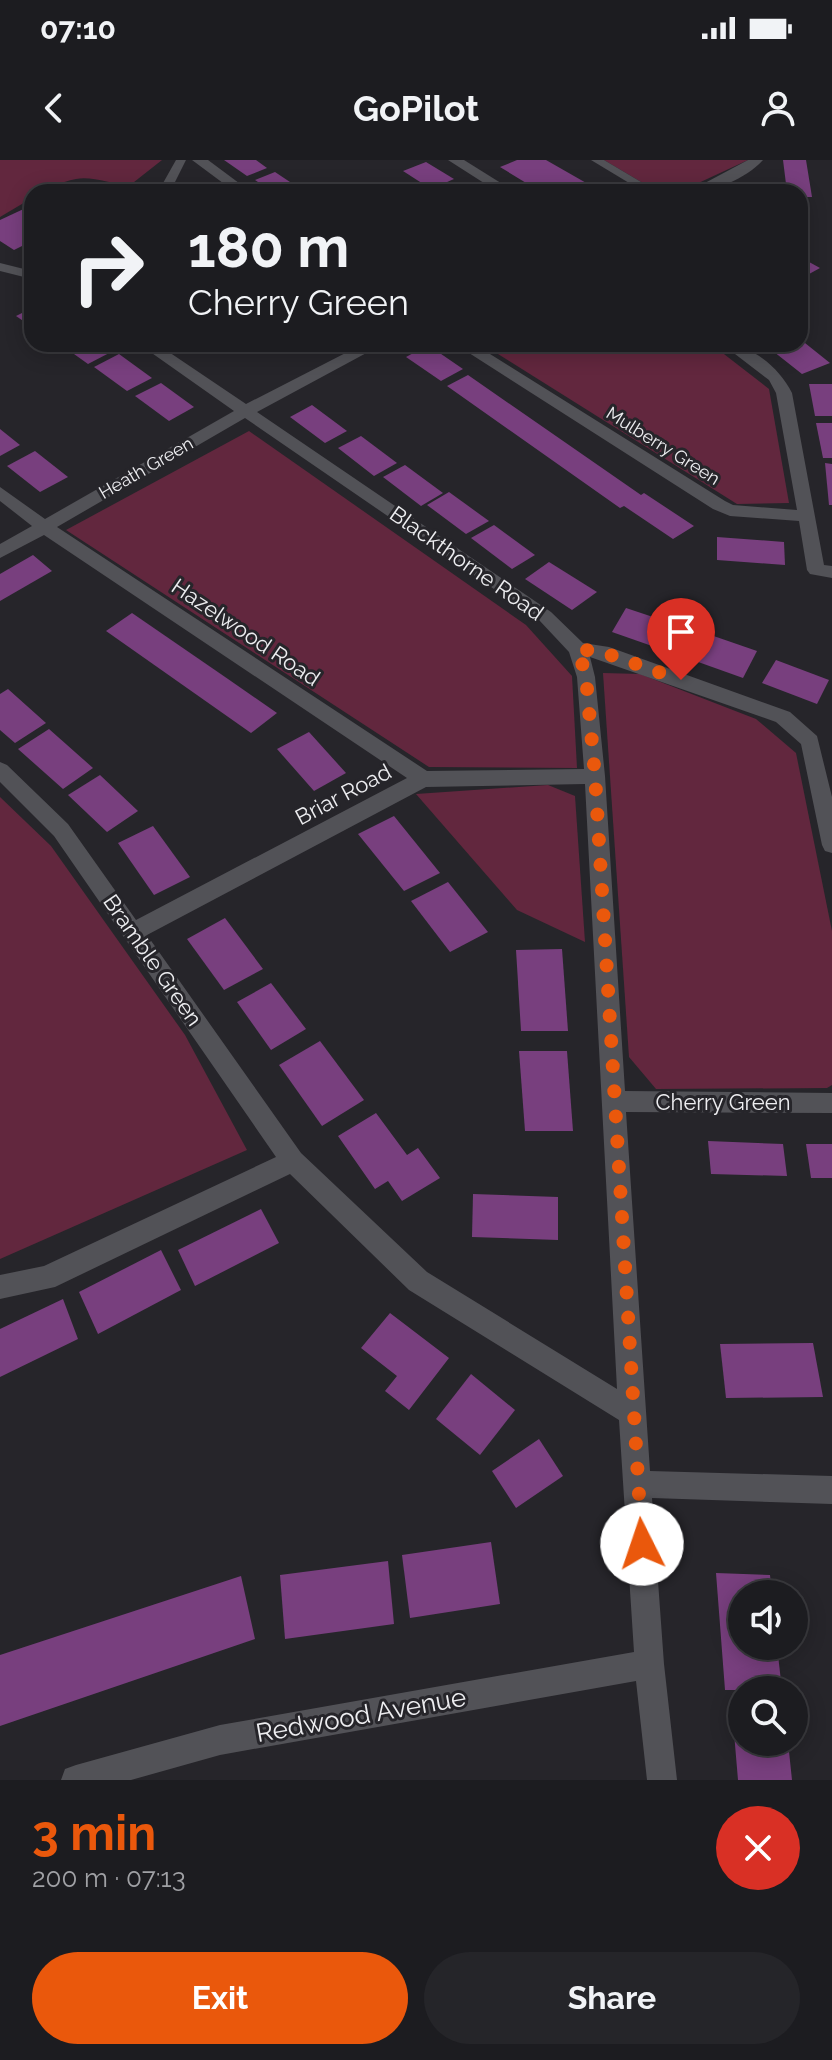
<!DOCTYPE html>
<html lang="en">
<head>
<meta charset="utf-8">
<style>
	body { margin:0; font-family:Raleway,sans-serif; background:#252529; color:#f1f3f6; height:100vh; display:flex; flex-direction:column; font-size:30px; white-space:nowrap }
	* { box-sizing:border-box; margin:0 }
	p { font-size:26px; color:#a0a1a5 }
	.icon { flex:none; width:44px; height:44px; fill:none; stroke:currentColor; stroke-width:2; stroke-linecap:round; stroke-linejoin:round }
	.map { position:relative; height:1620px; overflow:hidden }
	.sheet { display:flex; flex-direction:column; background:#1c1c20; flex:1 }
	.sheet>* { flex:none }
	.banner { position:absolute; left:24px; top:24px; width:784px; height:168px; border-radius:24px; box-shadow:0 4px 20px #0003,0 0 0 2px #3a3a3e; background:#1c1c20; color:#f1f3f6; overflow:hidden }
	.fabs { position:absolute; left:728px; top:1420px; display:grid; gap:16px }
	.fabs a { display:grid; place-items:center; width:80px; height:80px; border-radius:50%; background:#1c1c20; box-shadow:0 4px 20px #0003,0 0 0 2px #3a3a3e; font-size:40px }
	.pin { position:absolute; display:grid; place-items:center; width:68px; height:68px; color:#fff; margin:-82px -34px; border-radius:50% 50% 50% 0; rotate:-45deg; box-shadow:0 0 8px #0007 }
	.pin .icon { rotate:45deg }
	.me { position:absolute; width:88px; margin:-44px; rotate:356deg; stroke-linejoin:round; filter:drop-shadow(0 0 6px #0008) }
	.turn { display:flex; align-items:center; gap:28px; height:168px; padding:0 32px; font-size:36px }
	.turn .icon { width:104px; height:104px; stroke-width:2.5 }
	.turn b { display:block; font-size:56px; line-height:68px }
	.round { display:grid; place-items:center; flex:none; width:84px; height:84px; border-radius:42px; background:#252529 }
	.overview { display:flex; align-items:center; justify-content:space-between; height:136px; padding:0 32px }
	h1 { font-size:48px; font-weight:700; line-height:60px; color:#ea580c }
	.button { display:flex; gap:16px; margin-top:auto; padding:16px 32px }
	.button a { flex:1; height:92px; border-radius:48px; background:#ea580c; color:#fff; font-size:32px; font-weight:700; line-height:92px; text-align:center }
	.button a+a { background:#252529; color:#f1f3f6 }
	.status { display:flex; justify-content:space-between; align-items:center; height:56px; padding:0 40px; background:#1c1c20; direction:ltr }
	.status svg { height:22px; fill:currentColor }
	header { display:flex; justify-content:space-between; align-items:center; height:104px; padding:0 32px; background:#1c1c20; font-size:36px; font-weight:700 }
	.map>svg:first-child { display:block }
</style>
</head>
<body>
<div class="status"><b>07:10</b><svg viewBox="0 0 49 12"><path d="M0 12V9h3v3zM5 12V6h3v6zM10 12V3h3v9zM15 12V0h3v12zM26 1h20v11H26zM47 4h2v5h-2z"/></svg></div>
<header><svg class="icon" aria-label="back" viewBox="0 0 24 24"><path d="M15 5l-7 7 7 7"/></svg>GoPilot<svg class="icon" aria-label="person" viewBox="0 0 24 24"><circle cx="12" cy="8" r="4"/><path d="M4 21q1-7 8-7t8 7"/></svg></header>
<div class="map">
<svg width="832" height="1620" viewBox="0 0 832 1620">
	<rect width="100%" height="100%" fill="#26252a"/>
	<g fill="#62273e">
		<path d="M0,0h162l-33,26c-16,-2 -37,-10 -53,-7 -16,2 -29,13 -44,13v6l-32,19z"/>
		<polygon points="604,0 748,0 679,32 658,32"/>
		<polygon points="482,184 711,184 769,229 789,343 737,344"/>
		<polygon points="249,271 526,465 572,516 577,608 429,607 66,370"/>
		<polygon points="603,513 640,514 756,559 796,593 832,771 832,925 827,928 656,929 629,897"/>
		<polygon points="548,625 575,636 585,782 517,750 416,634"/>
		<polygon points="0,637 51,686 185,875 247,990 0,1099"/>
	</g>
	<g fill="#783f7e">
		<polygon points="224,0 256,0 267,8 247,16"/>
		<polygon points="517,0 546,0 602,32 541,32 500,7"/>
		<polygon points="783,0 806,0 812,37 800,37 800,32 787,32"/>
		<polygon points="426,2 454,19 431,29 403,11"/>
		<polygon points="275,12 305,32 273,32 255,20"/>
		<polygon points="30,46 32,81 14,90 0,81 0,60"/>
		<polygon points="800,97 820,108 800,119"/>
		<polygon points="32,148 32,167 16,156"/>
		<polygon points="800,179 830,203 802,214 764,184 800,184"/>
		<polygon points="60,184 103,184 113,191 88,204"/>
		<polygon points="428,185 463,209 441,221 406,197"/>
		<polygon points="119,194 152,218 127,231 94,207"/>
		<polygon points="468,215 641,335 644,333 694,366 673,379 624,346 620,348 447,226"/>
		<polygon points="161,223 194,247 169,261 135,236"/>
		<polygon points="809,224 832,224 832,256 815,256"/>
		<polygon points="312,245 347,271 325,283 290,257"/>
		<polygon points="816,263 832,263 832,298 823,298"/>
		<polygon points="0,269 20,285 0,296"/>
		<polygon points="361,276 397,303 374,316 338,288"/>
		<polygon points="35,291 68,317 40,332 7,306"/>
		<polygon points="825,303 832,304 832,345 829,345"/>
		<polygon points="405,305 443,333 421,346 383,317"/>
		<polygon points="449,332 489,361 466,374 427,345"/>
		<polygon points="494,365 535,395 512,409 471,378"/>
		<polygon points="717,377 784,382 785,405 717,400"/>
		<polygon points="33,395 52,411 0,441 0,414"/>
		<polygon points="549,402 597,432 572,450 525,419"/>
		<polygon points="626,448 686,468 672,493 612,472"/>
		<polygon points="132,453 228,519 277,553 251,573 106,471"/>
		<polygon points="702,472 757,491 743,518 687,498"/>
		<polygon points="776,500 829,520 817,544 762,523"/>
		<polygon points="8,529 46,563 15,583 0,570 0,534"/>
		<polygon points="49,569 93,608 63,629 18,589"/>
		<polygon points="309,572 346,613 314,631 277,589"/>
		<polygon points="100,615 138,651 107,672 68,635"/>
		<polygon points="394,656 440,713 404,731 358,674"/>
		<polygon points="153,666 190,717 154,735 118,683"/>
		<polygon points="448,722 488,772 450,792 411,741"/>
		<polygon points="225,758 263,809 224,830 187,779"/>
		<polygon points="562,789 568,871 521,871 516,790"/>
		<polygon points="271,823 306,869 271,890 237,842"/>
		<polygon points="320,881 364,940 322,966 279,905"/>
		<polygon points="519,891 567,891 573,971 525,971"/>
		<polygon points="376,953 407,995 418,988 440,1018 402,1041 388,1021 375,1029 338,976"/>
		<polygon points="708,981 783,984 787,1016 711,1014"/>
		<polygon points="806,984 832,984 832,1018 811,1018"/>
		<polygon points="473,1034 558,1037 558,1080 472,1077"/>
		<polygon points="261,1049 279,1083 195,1126 178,1090"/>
		<polygon points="161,1090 181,1130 98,1174 79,1132"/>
		<polygon points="63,1139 78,1179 0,1217 0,1169"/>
		<polygon points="390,1153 449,1198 409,1250 385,1231 397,1216 361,1188"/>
		<polygon points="813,1183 823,1237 726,1238 720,1184"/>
		<polygon points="471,1214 515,1250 480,1295 436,1259"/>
		<polygon points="539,1279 563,1316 516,1348 492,1311"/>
		<polygon points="491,1382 500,1444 410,1458 402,1395"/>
		<polygon points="388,1401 394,1464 285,1479 280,1415"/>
		<polygon points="716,1413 770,1415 772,1434 742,1434 742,1486 777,1486 782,1530 725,1530"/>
		<polygon points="241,1416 255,1479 0,1566 0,1495"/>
		<polygon points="733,1561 742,1562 742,1582 788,1582 792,1620 738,1620"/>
	</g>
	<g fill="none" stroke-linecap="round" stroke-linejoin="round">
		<g fill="#525257" fill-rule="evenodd">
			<polygon points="176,0 186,0 170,32 158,32"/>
			<polygon points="591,0 604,0 658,32 644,32"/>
		</g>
		<g fill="#525257" fill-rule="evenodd">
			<polygon points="192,0 208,0 251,32 235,32"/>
			<polygon points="448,0 464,0 515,32 498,32"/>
			<path d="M748,0h15c-17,19 -50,32 -75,32z"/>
			<polygon points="0,103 32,111 32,119 0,111"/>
			<path d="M139,184h18l89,60 117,-60h20l-126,68 294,200 32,31 26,4 181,65 27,24 15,61v56l-7,-2 -3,-6 -21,-101 -25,-22 -186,-65 5,20 10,99 20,315 207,2v20l-206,-1 24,359 182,5v28l-180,-6 12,166 13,116h-30l-11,-99 -416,74 -89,25h-70l4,-11 11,-4 144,-40 414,-73 -15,-232 -210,-130 -119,-116 -235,113 -55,12v-24l44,-9 232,-109 -222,-321 -54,-54v-20l7,3 61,59 68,96 271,-142 -363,-243 -44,23v-14l32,-18 -32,-25v-14l45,32 189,-108zM245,258l294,202 30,32 8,25 7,92 -157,2 -370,-244zM585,624l32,605 -190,-117 -126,-119 -154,-218 279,-148z"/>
			<path d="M455,184h19l251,157 8,4 64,5 -21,-117 -7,-13 -47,-36c29,0 57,23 70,49l32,172 8,1v12l-22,-4 -3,-4 -8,-49 -69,-5 -17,-7z"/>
		</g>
	</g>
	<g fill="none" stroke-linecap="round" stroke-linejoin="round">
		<polyline stroke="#ea580c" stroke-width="14" stroke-dasharray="0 25.2" points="642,1384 595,616 586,517 578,489 602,492 681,520"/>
	</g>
	<g text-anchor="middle" stroke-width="6" stroke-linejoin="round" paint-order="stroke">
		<g font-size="18" fill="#ededf0" stroke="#26252a">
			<text transform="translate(663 286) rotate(32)" y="6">Mulberry Green</text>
			<text transform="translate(146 308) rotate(-30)" y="6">Heath Green</text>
		</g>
		<g font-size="22" fill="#ededf0" stroke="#26252a">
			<text transform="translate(467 403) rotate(35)" y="8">Blackthorne Road</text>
			<text transform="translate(246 472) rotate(34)" y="8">Hazelwood Road</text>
			<text transform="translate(343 634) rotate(-28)" y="8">Briar Road</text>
			<text transform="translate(153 800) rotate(55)" y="8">Bramble Green</text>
			<text x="723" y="950">Cherry Green</text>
		</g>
		<g font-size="26" fill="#ededf0" stroke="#26252a">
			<text transform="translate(361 1555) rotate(-10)" y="9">Redwood Avenue</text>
		</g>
	</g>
</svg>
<div class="fabs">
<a><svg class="icon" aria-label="sound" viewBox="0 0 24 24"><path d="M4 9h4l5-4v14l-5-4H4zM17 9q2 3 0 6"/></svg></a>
<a><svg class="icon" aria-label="search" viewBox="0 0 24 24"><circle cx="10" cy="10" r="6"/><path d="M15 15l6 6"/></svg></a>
</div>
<div class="pin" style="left:681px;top:520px;background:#d93025"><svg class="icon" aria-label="arrive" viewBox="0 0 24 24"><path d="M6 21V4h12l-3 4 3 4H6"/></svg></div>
<svg class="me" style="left:642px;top:1384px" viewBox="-20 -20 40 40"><circle r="19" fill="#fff"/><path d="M0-13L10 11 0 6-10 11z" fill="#ea580c"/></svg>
<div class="banner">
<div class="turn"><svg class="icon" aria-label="right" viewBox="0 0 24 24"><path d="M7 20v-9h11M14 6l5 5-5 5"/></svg><div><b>180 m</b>Cherry Green</div></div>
</div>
</div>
<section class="sheet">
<div class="overview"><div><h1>3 min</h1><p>200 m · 07:13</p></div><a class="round" style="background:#d93025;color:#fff"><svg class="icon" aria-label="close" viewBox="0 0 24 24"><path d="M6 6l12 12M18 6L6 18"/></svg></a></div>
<div class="button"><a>Exit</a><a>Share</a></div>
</section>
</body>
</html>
